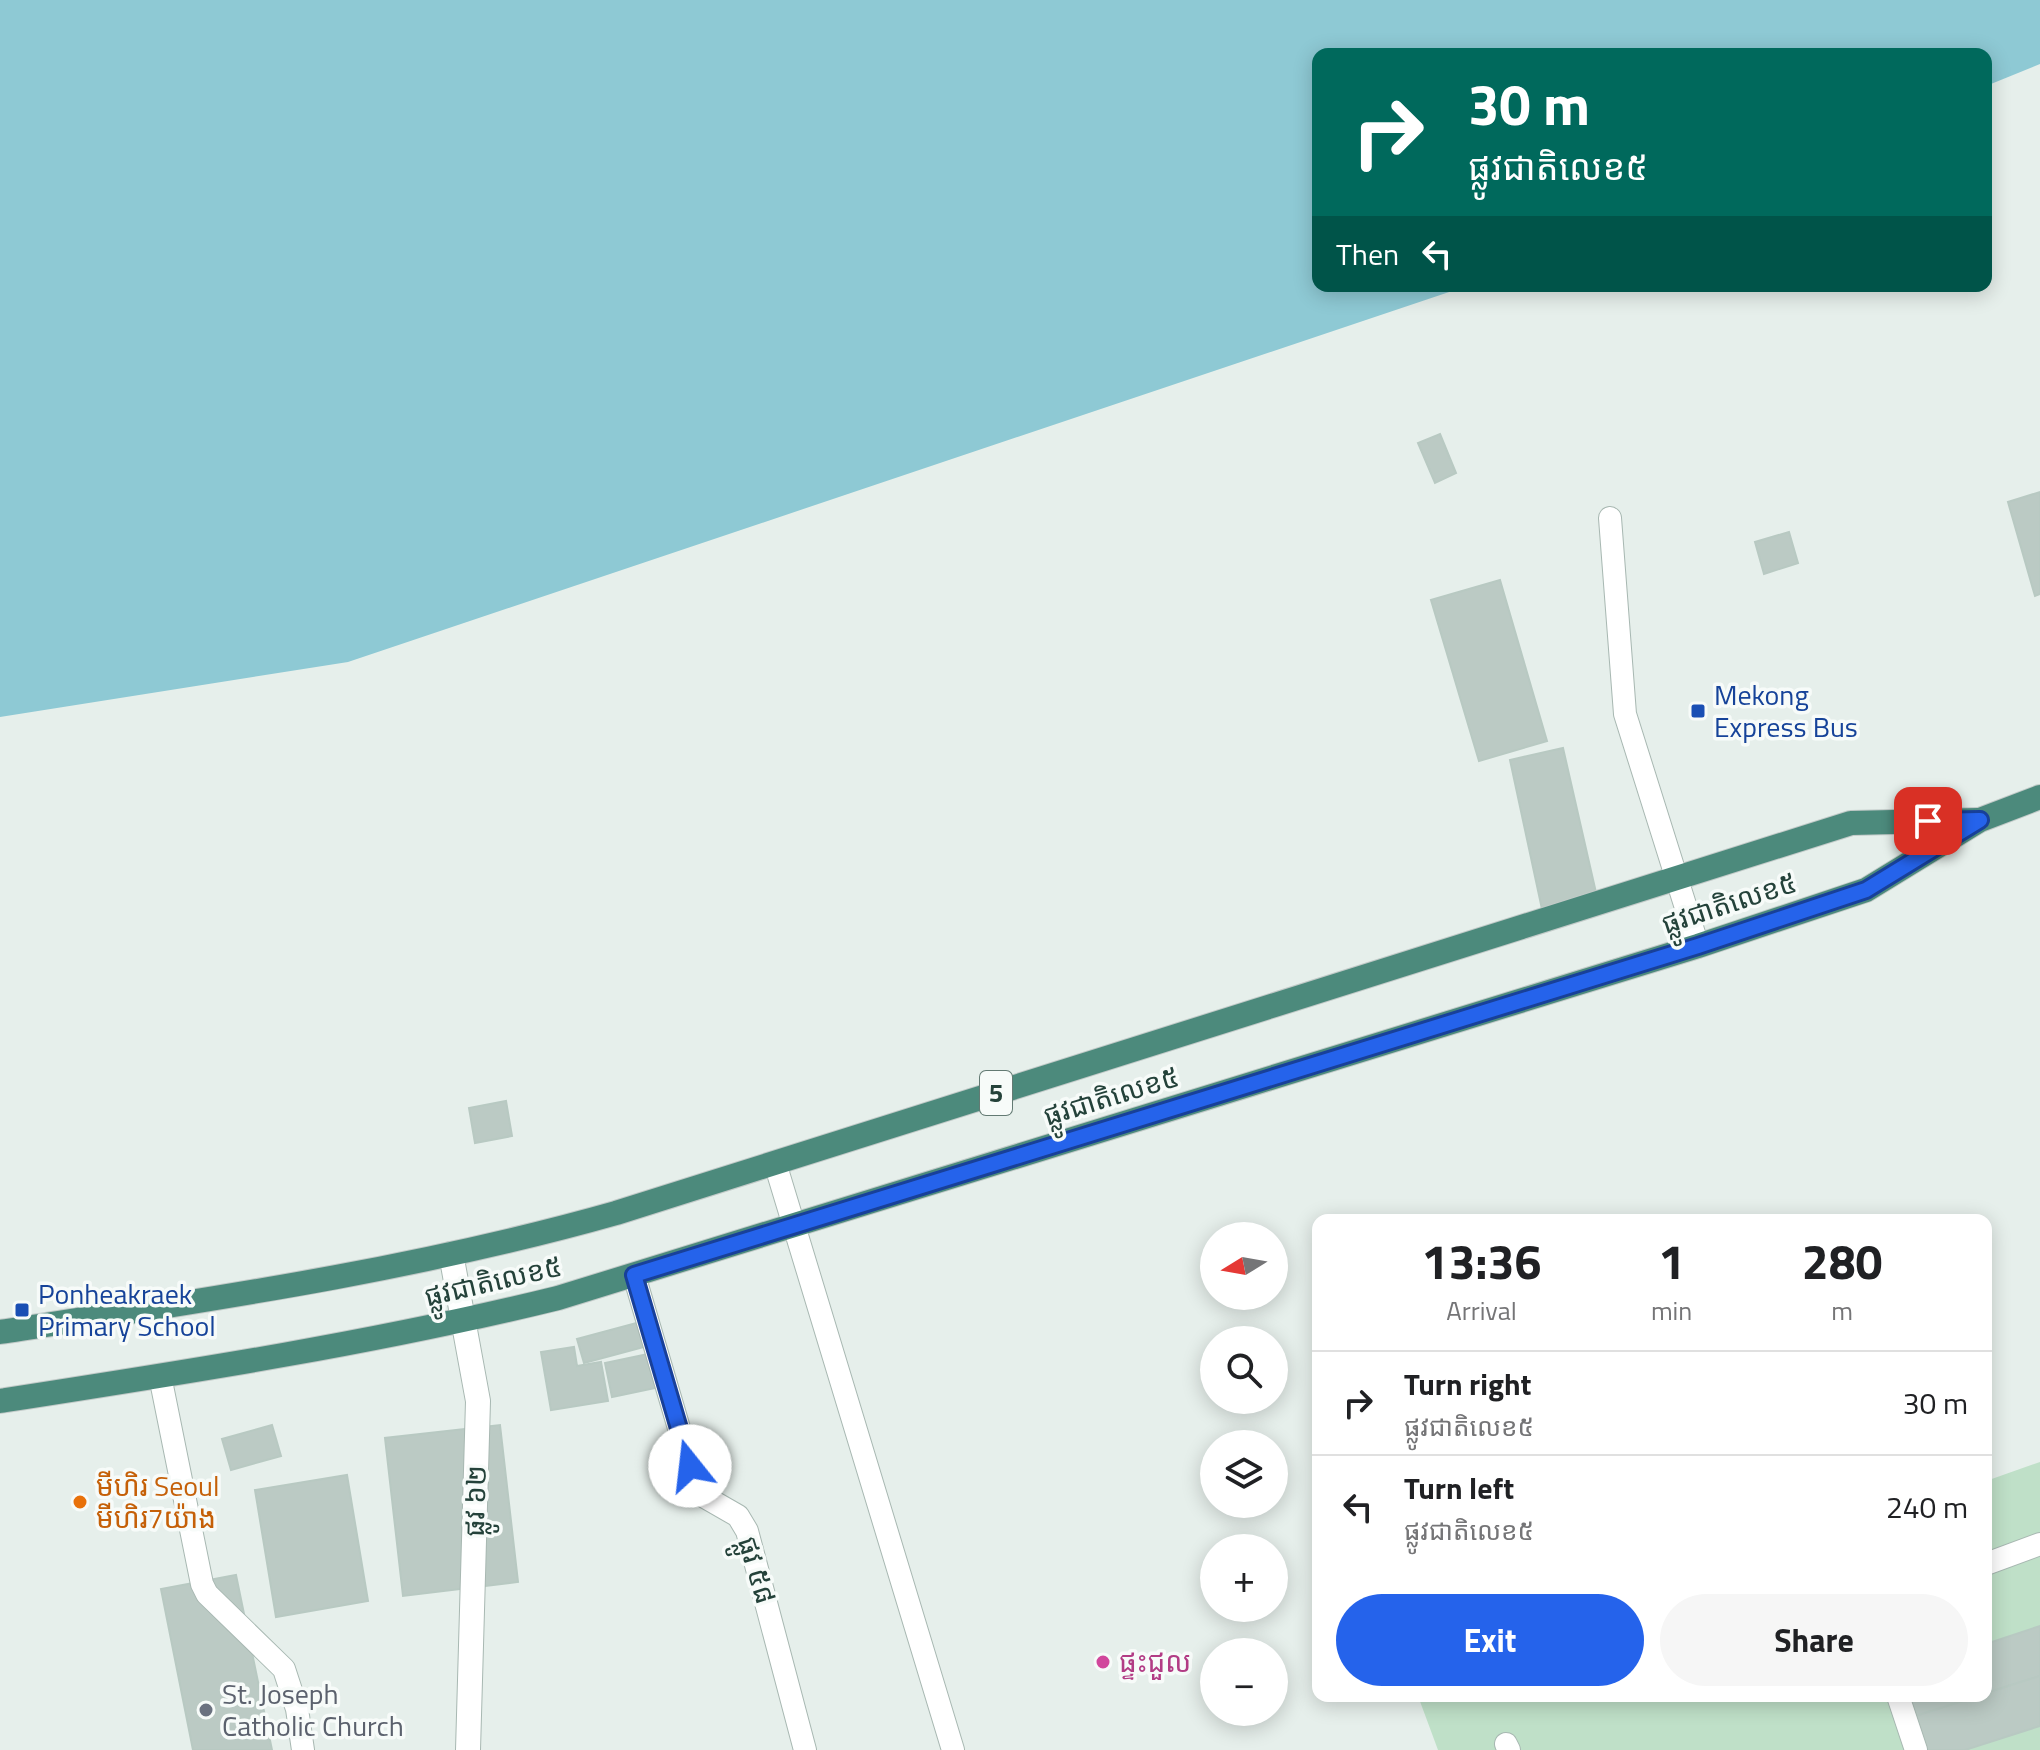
<!DOCTYPE html>
<html lang="en">
<head>
<meta charset="utf-8">
<style>
	body { margin:0; font-family:"Titillium Web","Noto Sans Khmer",sans-serif; background:#f6f6f6; color:#202124; height:100vh; display:flex; flex-direction:column; font-size:30px; white-space:nowrap }
	* { box-sizing:border-box; margin:0 }
	p { font-size:26px; color:#757577 }
	.icon { flex:none; width:44px; height:44px; fill:none; stroke:currentColor; stroke-width:2; stroke-linecap:round; stroke-linejoin:round }
	.map { position:relative; flex:1; overflow:hidden }
	.panel { position:absolute; left:1312px; top:1214px; width:680px; height:488px; display:flex; flex-direction:column; background:#fff; border-radius:16px; box-shadow:0 4px 20px #0003 }
	.panel>* { flex:none }
	.banner { position:absolute; left:1312px; top:48px; width:680px; height:244px; border-radius:16px; box-shadow:0 4px 20px #0003; background:#00695c; color:#fff; overflow:hidden }
	.needle { width:52px; rotate:259deg }
	.controls { position:absolute; left:1200px; top:1222px; display:grid; gap:16px }
	.controls a { display:grid; place-items:center; width:88px; height:88px; border-radius:50%; background:#fff; box-shadow:0 4px 20px #0003; font-size:40px }
	.pin { position:absolute; display:grid; place-items:center; width:68px; height:68px; color:#fff; margin:-34px; border-radius:16px; box-shadow:0 4px 12px #0006 }
	.me { position:absolute; width:88px; margin:-44px; rotate:344deg; stroke-linejoin:round; filter:drop-shadow(0 0 6px #0008) }
	.turn { display:flex; align-items:center; gap:28px; height:168px; padding:0 24px; font-size:36px }
	.turn .icon { width:104px; height:104px; stroke-width:2.5 }
	.turn b { display:block; font-size:56px; line-height:68px }
	.then { display:flex; align-items:center; height:76px; padding:0 24px; background:#0003; gap:16px; font-size:30px }
	.eta { display:flex; justify-content:space-evenly; align-items:center; height:136px; text-align:center }
	.eta b { font-size:48px; font-weight:700; line-height:56px }
	.cta { display:flex; gap:16px; margin-top:auto; padding:16px 24px }
	.cta a { flex:1; height:92px; border-radius:48px; background:#2563eb; color:#fff; font-size:32px; font-weight:700; line-height:92px; text-align:center }
	.cta a+a { background:#f6f6f6; color:#202124 }
	ul { padding:0; list-style:none }
	li { display:flex; align-items:center; gap:24px; height:104px; padding:0 24px; border-top:2px solid #e0e0e0 }
	li div { flex:1 }
	li b { display:block; font-size:30px }
	li em { font-style:normal }
	.map>svg:first-child { display:block }
</style>
</head>
<body>
<div class="map">
<svg width="2040" height="1750" viewBox="0 0 2040 1750">
	<rect width="100%" height="100%" fill="#e6efeb"/>
	<polygon fill="#bfe0c8" points="2040,1462 2040,1750 1438,1750 1418,1696 1986,1696 1986,1481"/>
	<polygon fill="#8ec9d4" points="0,0 2040,0 2040,64 1986,86 1986,54 1318,54 1318,286 1467,286 348,662 0,717"/>
	<g fill="#bbcac4" stroke="#b8c9c2" stroke-width="2">
		<polygon points="1440,434 1456,473 1435,483 1418,443"/>
		<polygon points="2040,492 2040,594 2035,596 2008,502"/>
		<polygon points="1789,532 1798,563 1764,574 1755,542"/>
		<polygon points="1500,580 1547,741 1479,761 1431,600"/>
		<polygon points="1563,748 1597,897 1542,909 1510,760"/>
		<polygon points="506,1101 512,1136 475,1143 469,1108"/>
		<polygon points="644,1321 651,1345 584,1363 577,1339"/>
		<polygon points="574,1347 577,1366 601,1362 608,1401 551,1410 541,1352"/>
		<polygon points="653,1353 660,1387 612,1397 605,1363"/>
		<polygon points="272,1425 281,1456 231,1470 222,1439"/>
		<polygon points="500,1425 518,1582 403,1596 385,1438"/>
		<polygon points="347,1475 368,1601 276,1617 255,1490"/>
		<polygon points="236,1575 272,1750 193,1750 161,1589"/>
		<polygon points="2040,1626 2040,1676 1986,1693 1986,1644"/>
		<polygon points="2040,1676 2040,1726 1965,1750 1923,1750 1912,1717 1978,1696 1986,1696 1986,1693"/>
		<polygon points="1905,1696 1978,1696 1912,1717"/>
	</g>
	<g fill="none" stroke-linecap="round" stroke-linejoin="round">
		<defs>
			<g id="service">
				<polyline points="1610,518 1625,714 1698,946"/>
				<polyline points="775,1163 953,1750"/>
				<polyline points="634,1275 698,1493 738,1516 747,1531 805,1750"/>
				<polyline points="160,1376 202,1584 207,1594 284,1669 297,1709 303,1750"/>
				<polyline points="1986,1564 2040,1544"/>
				<polyline points="1898,1696 1916,1750"/>
				<polyline points="1506,1744 1509,1750"/>
			</g>
			<polyline id="minor" points="451,1254 478,1401 468,1750"/>
			<g id="trunk">
				<path d="M0,1332c206,-32 415,-62 616,-119l1235,-390 127,-3"/>
				<path d="M0,1401c187,-29 375,-58 558,-103l1140,-352 168,-56 114,-70 60,-23"/>
			</g>
		</defs>
		<use href="#service" stroke="#a8b8b2" stroke-width="24"/>
		<use href="#minor" stroke="#a8b8b2" stroke-width="26"/>
		<use href="#trunk" stroke="#c2cac8" stroke-width="26"/>
		<use href="#service" stroke="#fff" stroke-width="22"/>
		<use href="#minor" stroke="#fff" stroke-width="24"/>
		<use href="#trunk" stroke="#4c8a7c" stroke-width="24"/>
	</g>
	<g fill="none" stroke-linecap="round" stroke-linejoin="round">
		<defs>
			<polyline id="route" points="690,1466 634,1275 1698,946 1866,890 1980,820 1928,821"/>
		</defs>
		<use href="#route" stroke="#184099" stroke-width="20"/>
		<use href="#route" stroke="#2563eb" stroke-width="14"/>
	</g>
	<g fill="#1a4fb4" stroke="#f7fbf9" stroke-width="3">
		<rect x="1690" y="703" width="16" height="16" rx="4"/>
		<rect x="14" y="1302" width="16" height="16" rx="4"/>
	</g>
	<circle fill="#e8710a" stroke="#f7fbf9" stroke-width="3" cx="80" cy="1502" r="8"/>
	<circle fill="#d1479c" stroke="#f7fbf9" stroke-width="3" cx="1103" cy="1662" r="8"/>
	<circle fill="#6b7280" stroke="#f7fbf9" stroke-width="3" cx="206" cy="1710" r="8"/>
	<g text-anchor="middle" stroke-width="7" stroke-linejoin="round" paint-order="stroke">
		<rect fill="#f7fbf9" stroke="#637a73" stroke-width="2" x="980" y="1071" width="32" height="44" rx="6"/>
		<g font-size="26" font-weight="bold" fill="#24423a">
			<text x="996" y="1102">5</text>
		</g>
		<g font-size="28" fill="#164399" stroke="#f7fbf9" text-anchor="start">
			<text x="1714" y="705">Mekong<tspan x="1714" dy="32">Express Bus</tspan></text>
			<text x="38" y="1304">Ponheakraek<tspan x="38" dy="32">Primary School</tspan></text>
		</g>
		<g font-size="28" fill="#24423a" stroke="#f7fbf9">
			<text transform="translate(1729 903) rotate(-18)" y="10">ផ្លូវជាតិលេខ៥</text>
			<text transform="translate(1111 1096) rotate(-17)" y="10">ផ្លូវជាតិលេខ៥</text>
			<text transform="translate(493 1281) rotate(-13)" y="10">ផ្លូវជាតិលេខ៥</text>
			<text transform="translate(475 1501) rotate(-88)" y="10">ផ្លូវ ៦២</text>
			<text transform="translate(757 1570) rotate(73)" y="10">ផ្លូវ ៥៨</text>
		</g>
		<g font-size="28" fill="#c56008" stroke="#f7fbf9" text-anchor="start">
			<text x="96" y="1496">មីហិរ Seoul<tspan x="96" dy="32">មីហិរ7យ៉ាង</tspan></text>
		</g>
		<g font-size="28" fill="#b23c85" stroke="#f7fbf9" text-anchor="start">
			<text x="1119" y="1672">ផ្ទះជួល</text>
		</g>
		<g font-size="28" fill="#5b616d" stroke="#f7fbf9" text-anchor="start">
			<text x="222" y="1704">St. Joseph<tspan x="222" dy="32">Catholic Church</tspan></text>
		</g>
	</g>
</svg>
<div class="controls">
<a><svg class="needle" viewBox="-14 -14 28 28"><path d="M0-13l5 13h-10z" fill="#e53935"/><path d="M0 13l5-13h-10z" fill="#757577"/></svg></a>
<a><svg class="icon" aria-label="search" viewBox="0 0 24 24"><circle cx="10" cy="10" r="6"/><path d="M15 15l6 6"/></svg></a>
<a><svg class="icon" aria-label="layers" viewBox="0 0 24 24"><path d="M12 4l9 5-9 5-9-5zM3 14l9 5 9-5"/></svg></a>
<a>+</a>
<a>−</a>
</div>
<div class="pin" style="left:1928px;top:821px;background:#d93025"><svg class="icon" aria-label="arrive" viewBox="0 0 24 24"><path d="M6 21V4h12l-3 4 3 4H6"/></svg></div>
<svg class="me" style="left:690px;top:1466px" viewBox="-20 -20 40 40"><circle r="19" fill="#fff"/><path d="M0-13L10 11 0 6-10 11z" fill="#2563eb"/></svg>
<div class="banner">
<div class="turn"><svg class="icon" aria-label="right" viewBox="0 0 24 24"><path d="M7 20v-9h11M14 6l5 5-5 5"/></svg><div><b>30 m</b>ផ្លូវជាតិលេខ៥</div></div>
<div class="then">Then<svg class="icon" aria-label="left" viewBox="0 0 24 24"><path d="M17 20v-9H6M10 6l-5 5 5 5"/></svg></div>
</div>
<section class="panel">
<div class="eta">
<div><b>13:36</b><p>Arrival</p></div>
<div><b>1</b><p>min</p></div>
<div><b>280</b><p>m</p></div>
</div>
<ul>
<li><svg class="icon" aria-label="right" viewBox="0 0 24 24"><path d="M7 20v-9h11M14 6l5 5-5 5"/></svg><div><b>Turn right</b><p>ផ្លូវជាតិលេខ៥</p></div><em>30 m</em></li>
<li><svg class="icon" aria-label="left" viewBox="0 0 24 24"><path d="M17 20v-9H6M10 6l-5 5 5 5"/></svg><div><b>Turn left</b><p>ផ្លូវជាតិលេខ៥</p></div><em>240 m</em></li>
</ul>
<div class="cta"><a>Exit</a><a>Share</a></div>
</section>
</div>
</body>
</html>
